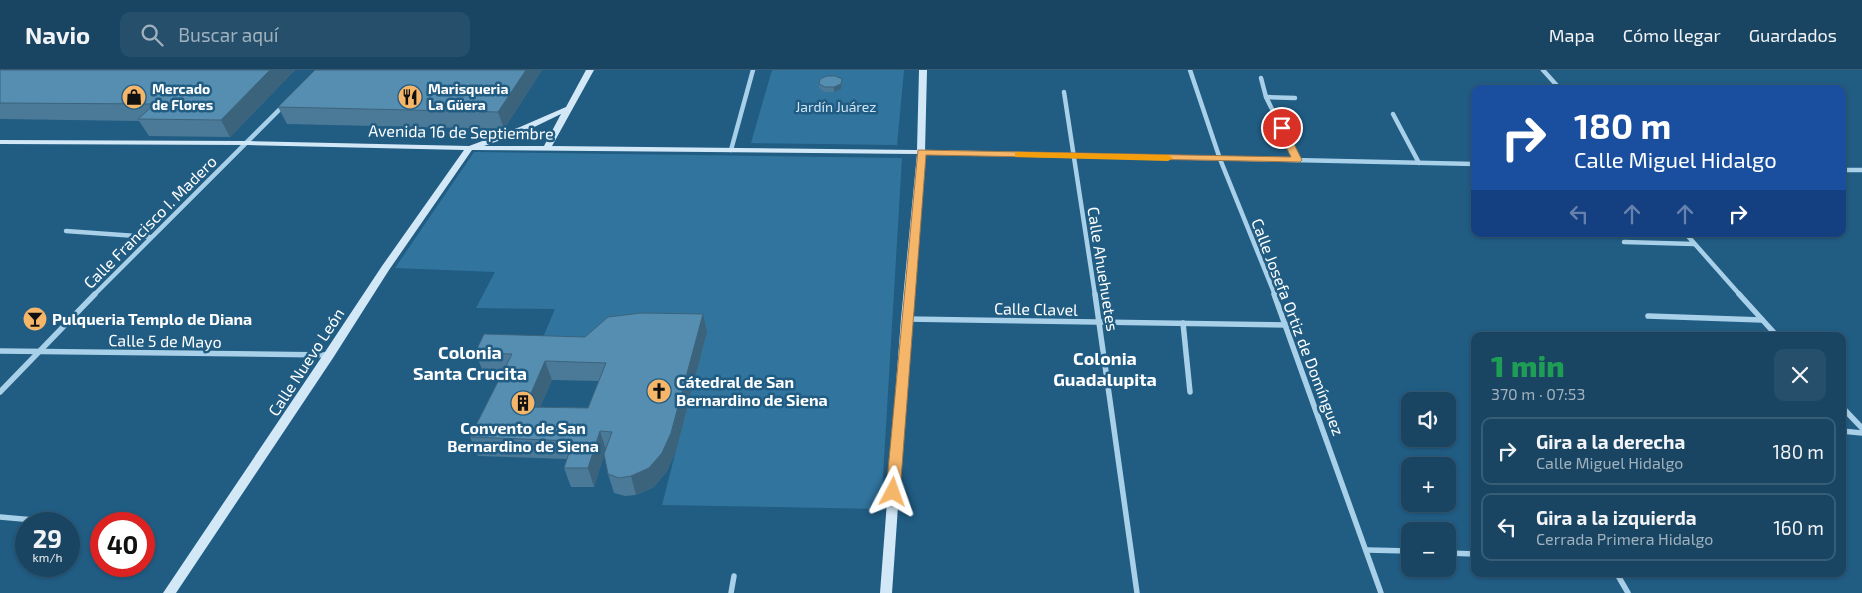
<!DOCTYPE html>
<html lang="es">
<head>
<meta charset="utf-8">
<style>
	body { margin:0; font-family:"Exo 2",sans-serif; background:#264f6b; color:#f1f3f6; height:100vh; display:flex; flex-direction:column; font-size:19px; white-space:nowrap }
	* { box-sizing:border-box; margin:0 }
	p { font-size:16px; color:#9fb1be }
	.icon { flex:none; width:28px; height:28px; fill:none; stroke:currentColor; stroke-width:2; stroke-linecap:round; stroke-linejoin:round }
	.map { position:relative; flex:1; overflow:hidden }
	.drawer { position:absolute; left:1471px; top:262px; width:375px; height:245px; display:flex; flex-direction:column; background:#194562; border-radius:10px; box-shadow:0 1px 4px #0004,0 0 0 1px #375d77 }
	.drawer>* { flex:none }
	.top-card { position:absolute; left:1471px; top:15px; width:375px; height:152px; border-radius:10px; box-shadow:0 1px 4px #0004,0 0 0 1px #375d77; background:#1a4fa0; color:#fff; overflow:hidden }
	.buttons { position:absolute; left:1401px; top:322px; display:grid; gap:10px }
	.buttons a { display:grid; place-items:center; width:55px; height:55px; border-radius:10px; background:#194562; box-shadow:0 1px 4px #0004,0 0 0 1px #375d77; font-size:25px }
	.speed { position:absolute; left:15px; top:442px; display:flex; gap:10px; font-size:25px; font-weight:700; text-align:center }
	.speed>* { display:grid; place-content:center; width:65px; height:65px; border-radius:50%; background:#194562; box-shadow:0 1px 4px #0004,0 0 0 1px #375d77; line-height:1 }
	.speed small { font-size:12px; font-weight:400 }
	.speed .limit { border:8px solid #d22; background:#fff; color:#111 }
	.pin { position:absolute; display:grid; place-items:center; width:42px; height:42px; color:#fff; margin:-21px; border:2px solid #fff; border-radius:50%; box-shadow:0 1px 5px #0007 }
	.me { position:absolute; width:55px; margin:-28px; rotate:4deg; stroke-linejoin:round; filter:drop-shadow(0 0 4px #0008) }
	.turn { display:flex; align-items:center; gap:18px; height:105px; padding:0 20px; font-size:22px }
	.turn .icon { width:65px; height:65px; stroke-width:2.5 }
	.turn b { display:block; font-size:35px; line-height:42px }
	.lanes { display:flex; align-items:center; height:48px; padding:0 20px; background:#0003; justify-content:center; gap:25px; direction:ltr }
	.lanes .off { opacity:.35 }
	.round { display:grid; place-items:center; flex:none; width:52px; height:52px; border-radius:10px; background:#264f6b }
	.overview { display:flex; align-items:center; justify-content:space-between; height:85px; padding:0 20px }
	h1 { font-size:30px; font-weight:800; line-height:38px; color:#1e9e55 }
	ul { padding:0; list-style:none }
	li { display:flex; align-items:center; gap:15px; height:68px; margin:0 10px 8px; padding:0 10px; border:2px solid #375d77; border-radius:10px }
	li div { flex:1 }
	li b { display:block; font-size:19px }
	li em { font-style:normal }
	header { display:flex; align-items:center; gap:30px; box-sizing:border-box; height:70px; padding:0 25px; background:#194562; border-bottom:1px solid #375d77 }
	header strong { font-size:24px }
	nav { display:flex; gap:28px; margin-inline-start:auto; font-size:18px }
	.search { width:350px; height:45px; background:#264f6b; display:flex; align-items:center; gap:12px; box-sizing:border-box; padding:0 18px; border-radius:10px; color:#9fb1be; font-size:19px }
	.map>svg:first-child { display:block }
</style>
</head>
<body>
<header>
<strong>Navio</strong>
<div class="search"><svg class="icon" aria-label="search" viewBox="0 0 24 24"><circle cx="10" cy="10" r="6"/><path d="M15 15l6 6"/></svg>Buscar aquí</div>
<nav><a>Mapa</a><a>Cómo llegar</a><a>Guardados</a></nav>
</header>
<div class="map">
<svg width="1862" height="523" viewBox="0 0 1862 523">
	<rect width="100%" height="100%" fill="#215c83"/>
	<g fill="#31759f">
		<polygon points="772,0 904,0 897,75 751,73"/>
		<polygon points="474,82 902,88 881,439 662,435 706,263 536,284 555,239 476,238 495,202 395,198"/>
	</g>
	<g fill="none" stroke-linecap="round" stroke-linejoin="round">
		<g stroke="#a8d0e8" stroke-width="4.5">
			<polyline points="1190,0 1220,89 1275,225"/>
			<polyline points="1543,0 1560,19"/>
			<polyline points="1261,8 1266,27 1297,90"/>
			<polyline points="1064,22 1095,225"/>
			<polyline points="1266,27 1295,28"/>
			<polyline points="1393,44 1419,93"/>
			<polyline points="731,80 753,0"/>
			<polyline points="921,82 1475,94"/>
			<polyline points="1842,100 1862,100"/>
			<polyline points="66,161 150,167"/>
			<polyline points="1686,164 1740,225"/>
			<polyline points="1624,172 1694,174"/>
			<polyline points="94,225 284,35"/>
		</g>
		<g stroke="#a8d0e8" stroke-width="5.5">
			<polyline points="1095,224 1137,523"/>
			<polyline points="1274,224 1381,523"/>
			<polyline points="1739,224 1777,266"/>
			<polyline points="1648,246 1762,250"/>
			<polyline points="906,249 1287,255"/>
			<polyline points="1183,253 1190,322"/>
			<polyline points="0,281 329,285"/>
			<polyline points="0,322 95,224"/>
			<polyline points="1842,337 1862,358"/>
			<polyline points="1842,361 1862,363"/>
			<polyline points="0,447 34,450"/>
			<polyline points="1367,480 1410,481"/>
			<polyline points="1448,483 1475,484"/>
			<polyline points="1617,504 1628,523"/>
			<polyline points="731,523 734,506"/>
		</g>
		<path fill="#d3e8f7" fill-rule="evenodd" d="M586,0h8l-42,76 365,4 2,-80h8l-2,82 -14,167 -19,274h-12l21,-274 16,-165 -445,-4 -83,120 -56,88 -157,235h-13l162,-241 57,-86 82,-116 -216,-5 -248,-1v-4l248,1 221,5 51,-19 46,-20zM561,44l-17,32h-60l42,-15z"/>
	</g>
	<g fill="#4a7a98" fill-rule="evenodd">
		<polygon points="0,0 295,0 230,67 149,66 139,51 0,49"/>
		<polygon points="315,0 542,0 504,59 287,54 278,37"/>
		<polygon points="842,9 841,19 834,22 825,22 819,18 819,14"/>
		<path d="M707,262l-31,119 -9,20 -13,16 -18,8 -11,1 -11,-3 -6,-19 -4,-19 -10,32h-23l-7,-19 3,-9 -89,-3 -8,-19 33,-65 -20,-1 -8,-18 110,-16zM552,310l47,1 -11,27 -48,-1z"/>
	</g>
	<g fill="#3c637c">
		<polygon points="270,0 295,0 230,67 221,50"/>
		<polygon points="526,0 542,0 504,59 498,42"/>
		<polygon points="842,9 841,19 834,22 834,17"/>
		<polygon points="703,244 707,262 676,381 667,401 654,417 636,425 631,406"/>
		<polygon points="545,291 552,310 532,355 525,337"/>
		<polygon points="600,361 606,380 594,417 588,398"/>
	</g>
	<g fill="#568eb1" stroke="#3c637c" fill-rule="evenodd">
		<polygon points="0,0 270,0 221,50 138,49 155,34 0,33"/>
		<polygon points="315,0 526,0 498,42 278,37"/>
		<polygon points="827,6 835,6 842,9 841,14 834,17 825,17 819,14 820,9"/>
		<path d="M641,243l62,1 -32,119 -9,20 -13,15 -18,8 -12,2 -11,-4 -4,-20 8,-22 -12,-1 -12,37h-24l9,-27 -103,-4 42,-83 -37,-1 9,-19 101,3 23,-20zM545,291l61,2 -18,45 -63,-1z"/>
	</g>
	<polygon fill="#f5b66a" stroke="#9f7645" points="1278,56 1282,56 1286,58 1302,90 1300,92 926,85 900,422 898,426 893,427 888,426 886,422 918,80 1291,87 1277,58"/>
	<polygon fill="#f59e0b" points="1018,82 1168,85 1173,88 1168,91 1015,87 1015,83"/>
	<defs>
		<symbol id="shop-disc" viewBox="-11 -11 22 22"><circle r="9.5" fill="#f5b66a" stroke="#215c83"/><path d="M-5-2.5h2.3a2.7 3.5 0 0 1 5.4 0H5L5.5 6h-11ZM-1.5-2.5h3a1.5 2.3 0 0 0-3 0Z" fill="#111"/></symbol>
		<symbol id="restaurant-disc" viewBox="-11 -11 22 22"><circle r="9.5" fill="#f5b66a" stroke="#215c83"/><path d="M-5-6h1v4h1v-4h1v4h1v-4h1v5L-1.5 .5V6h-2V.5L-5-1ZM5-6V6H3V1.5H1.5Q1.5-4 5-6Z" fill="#111"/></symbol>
		<symbol id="bar-disc" viewBox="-11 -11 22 22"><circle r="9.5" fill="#f5b66a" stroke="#215c83"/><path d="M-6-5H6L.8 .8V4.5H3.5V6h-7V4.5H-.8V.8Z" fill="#111"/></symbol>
		<symbol id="church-disc" viewBox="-11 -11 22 22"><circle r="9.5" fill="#f5b66a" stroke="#215c83"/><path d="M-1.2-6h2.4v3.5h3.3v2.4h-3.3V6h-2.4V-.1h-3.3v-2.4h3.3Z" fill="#111"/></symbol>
		<symbol id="building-disc" viewBox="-11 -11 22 22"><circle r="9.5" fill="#f5b66a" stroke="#215c83"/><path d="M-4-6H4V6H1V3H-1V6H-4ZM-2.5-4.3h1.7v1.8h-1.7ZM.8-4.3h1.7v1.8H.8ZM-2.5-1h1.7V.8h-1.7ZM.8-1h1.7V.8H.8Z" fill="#111"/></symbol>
	</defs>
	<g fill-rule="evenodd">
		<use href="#shop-disc" x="120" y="13" width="28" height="28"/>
		<use href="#restaurant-disc" x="396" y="13" width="28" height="28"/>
		<use href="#bar-disc" x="21" y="235" width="28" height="28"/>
		<use href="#church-disc" x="645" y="307" width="28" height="28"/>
		<use href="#building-disc" x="509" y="319" width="28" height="28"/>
	</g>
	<g text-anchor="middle" stroke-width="5" stroke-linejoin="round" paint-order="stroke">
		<g font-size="14" font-weight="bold" fill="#fff" stroke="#215c83" text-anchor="start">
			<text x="152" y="24">Mercado<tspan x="152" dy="16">de Flores</tspan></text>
			<text x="428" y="24">Marisqueria<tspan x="428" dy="16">La Güera</tspan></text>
		</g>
		<g font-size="14" fill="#cce6f6" stroke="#215c83">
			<text x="836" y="42">Jardín Juárez</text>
		</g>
		<g font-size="16" fill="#fff" stroke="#215c83">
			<text transform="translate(461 62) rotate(1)" y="6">Avenida 16 de Septiembre</text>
			<text transform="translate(150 152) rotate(-45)" y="6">Calle Francisco I. Madero</text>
			<text transform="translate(1103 199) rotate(81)" y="6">Calle Ahuehuetes</text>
			<text transform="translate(1036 239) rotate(1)" y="6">Calle Clavel</text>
			<text transform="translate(1298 257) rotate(69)" y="6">Calle Josefa Ortiz de Domínguez</text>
			<text transform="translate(165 271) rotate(1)" y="6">Calle 5 de Mayo</text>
			<text transform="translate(306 292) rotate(-57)" y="6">Calle Nuevo León</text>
		</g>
		<g font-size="16" font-weight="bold" fill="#fff" stroke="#215c83" text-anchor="start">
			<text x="52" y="255">Pulqueria Templo de Diana</text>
			<text x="676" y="318">Cátedral de San<tspan x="676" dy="18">Bernardino de Siena</tspan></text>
			<text x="523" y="364" text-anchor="middle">Convento de San<tspan x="523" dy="18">Bernardino de Siena</tspan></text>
		</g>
		<g font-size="18" font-weight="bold" fill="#fff" stroke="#215c83">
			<text x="470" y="289">Colonia<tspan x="470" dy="21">Santa Crucita</tspan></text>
			<text x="1105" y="295">Colonia<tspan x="1105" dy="21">Guadalupita</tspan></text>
		</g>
	</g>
</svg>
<div class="buttons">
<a><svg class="icon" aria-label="sound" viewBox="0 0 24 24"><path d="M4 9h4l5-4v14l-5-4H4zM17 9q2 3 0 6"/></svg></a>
<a>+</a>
<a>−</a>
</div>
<div class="speed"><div>29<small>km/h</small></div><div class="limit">40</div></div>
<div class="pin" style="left:1282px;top:58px;background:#d93025"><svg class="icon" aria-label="arrive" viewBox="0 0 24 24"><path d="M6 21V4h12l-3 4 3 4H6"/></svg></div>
<svg class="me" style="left:893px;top:422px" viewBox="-20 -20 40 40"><path d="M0-17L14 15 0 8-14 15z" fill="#f5b66a" stroke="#fff" stroke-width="4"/></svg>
<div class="top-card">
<div class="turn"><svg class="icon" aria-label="right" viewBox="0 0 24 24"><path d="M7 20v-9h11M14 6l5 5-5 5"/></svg><div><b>180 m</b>Calle Miguel Hidalgo</div></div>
<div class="lanes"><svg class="icon off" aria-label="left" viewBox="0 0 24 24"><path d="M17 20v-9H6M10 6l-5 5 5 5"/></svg><svg class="icon off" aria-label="ahead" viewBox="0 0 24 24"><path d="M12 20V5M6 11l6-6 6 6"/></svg><svg class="icon off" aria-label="ahead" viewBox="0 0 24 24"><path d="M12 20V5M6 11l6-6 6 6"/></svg><svg class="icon" aria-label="right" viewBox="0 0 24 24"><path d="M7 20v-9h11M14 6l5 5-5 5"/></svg></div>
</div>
<section class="drawer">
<div class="overview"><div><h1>1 min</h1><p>370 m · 07:53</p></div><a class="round"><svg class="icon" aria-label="close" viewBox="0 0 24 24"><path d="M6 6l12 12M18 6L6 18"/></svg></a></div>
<ul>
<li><svg class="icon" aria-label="right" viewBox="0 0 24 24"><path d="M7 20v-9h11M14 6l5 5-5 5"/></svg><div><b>Gira a la derecha</b><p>Calle Miguel Hidalgo</p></div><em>180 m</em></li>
<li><svg class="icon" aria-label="left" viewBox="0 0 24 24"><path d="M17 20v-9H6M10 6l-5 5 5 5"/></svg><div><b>Gira a la izquierda</b><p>Cerrada Primera Hidalgo</p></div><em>160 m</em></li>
</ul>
</section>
</div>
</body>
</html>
